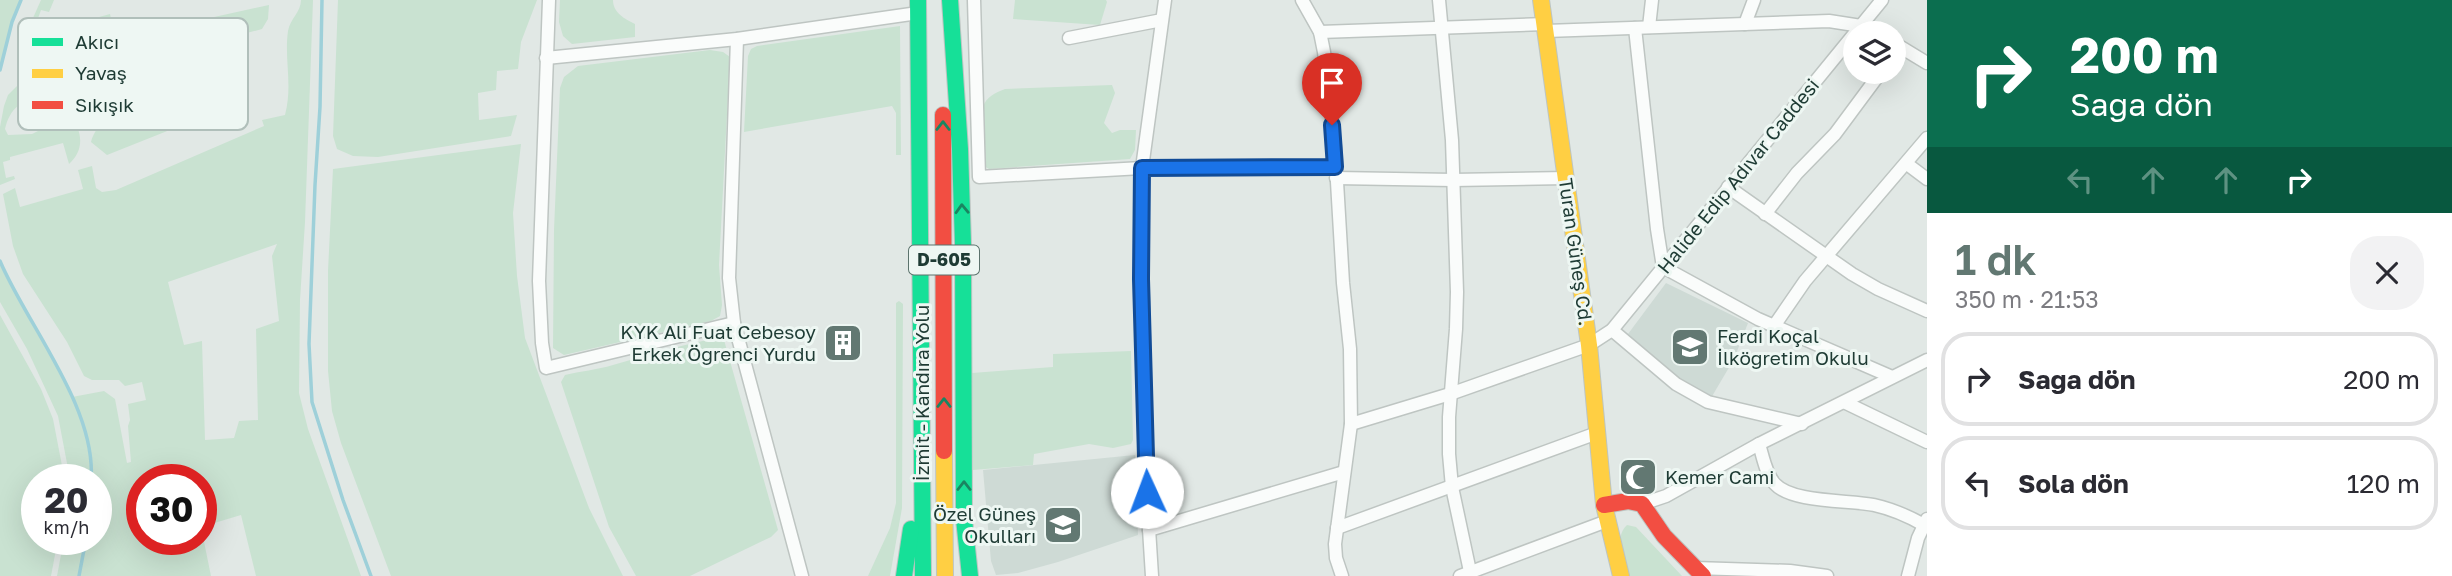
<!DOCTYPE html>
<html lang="tr">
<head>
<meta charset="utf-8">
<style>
	body { margin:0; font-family:"Golos Text",sans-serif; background:#f2f2f3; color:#2b2b33; height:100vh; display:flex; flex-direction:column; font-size:26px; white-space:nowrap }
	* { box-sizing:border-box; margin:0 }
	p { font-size:23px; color:#7c7c81 }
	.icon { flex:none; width:38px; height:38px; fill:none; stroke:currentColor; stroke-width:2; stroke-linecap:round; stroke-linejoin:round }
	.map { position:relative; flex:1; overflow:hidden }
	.panel { display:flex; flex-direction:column; background:#fff; width:525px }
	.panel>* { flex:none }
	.top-card { background:#0b6e4f; color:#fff; overflow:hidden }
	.controls { position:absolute; left:1843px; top:21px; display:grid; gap:14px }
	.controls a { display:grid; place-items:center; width:63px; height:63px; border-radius:50%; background:#fff; box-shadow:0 7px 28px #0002; font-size:35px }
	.speed { position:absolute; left:21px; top:464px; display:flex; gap:14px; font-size:35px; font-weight:700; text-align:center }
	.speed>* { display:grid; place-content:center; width:91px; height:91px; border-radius:50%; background:#fff; box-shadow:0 7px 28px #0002; line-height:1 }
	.speed small { font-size:18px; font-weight:400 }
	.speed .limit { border:10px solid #d22; background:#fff; color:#111 }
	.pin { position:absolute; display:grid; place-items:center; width:60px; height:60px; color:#fff; margin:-72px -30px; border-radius:50% 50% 50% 0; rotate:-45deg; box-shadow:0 0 7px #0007 }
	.pin .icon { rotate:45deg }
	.me { position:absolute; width:77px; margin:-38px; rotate:358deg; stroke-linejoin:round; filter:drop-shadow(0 0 5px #0008) }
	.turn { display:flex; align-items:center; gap:24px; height:147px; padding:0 28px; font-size:32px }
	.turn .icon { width:91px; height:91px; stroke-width:2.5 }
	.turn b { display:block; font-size:49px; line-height:60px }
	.lanes { display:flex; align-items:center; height:66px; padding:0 28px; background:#0003; justify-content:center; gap:35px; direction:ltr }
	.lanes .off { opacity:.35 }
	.round { display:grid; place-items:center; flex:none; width:74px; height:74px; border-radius:28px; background:#f2f2f3 }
	.head { display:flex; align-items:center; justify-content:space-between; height:119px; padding:0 28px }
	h1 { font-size:42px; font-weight:600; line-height:52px; color:#627872 }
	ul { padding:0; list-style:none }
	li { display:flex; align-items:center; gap:21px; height:94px; margin:0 14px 10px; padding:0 14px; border:4px solid #e1e1e2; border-radius:28px }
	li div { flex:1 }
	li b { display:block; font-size:26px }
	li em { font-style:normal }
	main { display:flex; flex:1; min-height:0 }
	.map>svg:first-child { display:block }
</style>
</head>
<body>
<main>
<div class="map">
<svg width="1927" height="576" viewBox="0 0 1927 576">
	<rect width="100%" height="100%" fill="#e1e8e5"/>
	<g fill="#cedad5">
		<polygon points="1666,283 1748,323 1734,359 1711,398 1673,377 1628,334"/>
		<polygon points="1135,455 1138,535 1058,562 1018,573 996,575 991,561 983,470"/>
	</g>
	<g fill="#c9e2d1" fill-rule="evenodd">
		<polygon points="0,0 21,0 12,22 0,70"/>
		<polygon points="41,0 54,0 49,12 41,10 33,32 41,33 110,14 112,23 32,49 25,46 29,27"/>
		<path d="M301,0h12l-8,222 -5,78 -1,93 9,36 53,147h-105l-15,-61 -40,12 10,49h-154l7,-37h32v-59l-26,-1 -12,-63 -31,-67 -27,-47v-41l8,19 33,55 31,62 32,-6 11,8 12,64 4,-1 -3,-36 2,-6 -2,-16 18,-4 -4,-18 -17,4 -6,-6h-27l-8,-4 -17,-34 -44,-68 -10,-28 -10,-52 12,-6 5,19 63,-18 -5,-19 14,-4 4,22 6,4 14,-2 148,-64 -2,-6 23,-5c8,-30 -1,-55 3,-84 2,-12 13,-19 13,-31zM277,244l-5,12 7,65 -23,8 2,91 -19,1 -5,17 -29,2 -3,-99 -18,4 -16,-63zM142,480h59v59h-59z"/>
		<polygon points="338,0 537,0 521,42 518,69 497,71 496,90 478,93 479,120 517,115 511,136 378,157 353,156 337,149 333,136"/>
		<path d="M560,0h53c0,13 12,19 22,24v13l-63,7 -9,-8 -4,-14z"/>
		<polygon points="1015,0 1106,0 1107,2 1100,25 1013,19"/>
		<path d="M269,5l-1,14 -6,10 -109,29 -30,16 -22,-2 -4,8 -6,6c-16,-1 -59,9 -72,19 -8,6 -12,15 -14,24l3,6 24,-1 14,-7 4,-13h18c14,14 18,35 1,50l-6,-21 -53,14v3l-7,2 3,16 8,-2 1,3 -15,6v-58l4,-21 4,-11 23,-23 147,-47z"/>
		<polygon points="900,26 901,155 896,155 896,113 892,106 744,132 748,56 751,49 757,46"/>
		<polygon points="710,50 723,52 730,57 719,265 722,305 720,316 711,321 564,355 553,348 554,230 560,88 564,77 578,66"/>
		<path d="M1112,85l3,8 -11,30 8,10 8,-3h16l-1,20 -5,9 -141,10 -5,-3 -1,-59c3,-10 12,-14 22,-18z"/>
		<path d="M189,89l6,1c4,16 9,18 25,20l-113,45 -16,-13c11,-39 68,-38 98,-53z"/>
		<polygon points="521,144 513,213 517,276 525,338 589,508 623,576 391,576 341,443 332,411 328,371 328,271 333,169"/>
		<polygon points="899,301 903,304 902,508 890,576 868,576 890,528 896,503 896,303"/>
		<polygon points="0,315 41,389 53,419 64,476 64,479 37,480 37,539 58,539 51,576 0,576"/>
		<path d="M707,340h17l54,190 -7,7 -81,39h-54l-27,-49 -48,-145 4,-7c15,-4 32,-5 48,-10 31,-9 62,-18 94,-25z"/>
		<polygon points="1131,351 1133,440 1131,444 1113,448 1089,444 1034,454 1033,465 973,470 972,373 1053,367 1053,354"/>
		<path d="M1627,525l9,2 46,49h-54c-4,-16 -15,-38 -1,-51z"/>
	</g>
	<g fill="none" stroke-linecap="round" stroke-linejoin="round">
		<g stroke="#9ed0d9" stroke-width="3.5">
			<polyline points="322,0 320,107 315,185 309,344 312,402 343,500 371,576"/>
			<polyline points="0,70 12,22 21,0"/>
			<path d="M0,261c27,64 97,147 91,219"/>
			<polyline points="79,576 86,539"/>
		</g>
		<defs>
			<g id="street">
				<polyline points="549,0 539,281 542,343 546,368 734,323"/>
				<polyline points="974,0 979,177 1142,168 1335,167"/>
				<polyline points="1302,0 1320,32 1324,52 1335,148 1343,283 1350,349 1351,424 1335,544 1336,558 1342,576"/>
				<polyline points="1439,0 1452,140 1457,292 1456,329 1449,417 1449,454 1452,487 1471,576"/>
				<polyline points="1745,24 1754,0"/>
				<polyline points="1649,27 1652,0"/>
				<polyline points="1635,28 1657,229 1663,267 1758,319 1892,377"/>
				<polyline points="1546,31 1829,21 1861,26 1877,33"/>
				<polyline points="1320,32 1545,24"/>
				<polyline points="1069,38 1162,20"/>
				<polyline points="737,39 729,278 734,323 802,576"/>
				<polyline points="1894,43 1927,63"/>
				<polyline points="546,58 737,39 918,13"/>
				<polyline points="1907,164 1927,179"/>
				<polyline points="1336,178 1453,180 1566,178"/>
				<polyline points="1728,187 1852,274 1878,289 1927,311"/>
				<polyline points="1765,214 1797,173 1835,134 1881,72"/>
				<polyline points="1774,326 1805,281 1927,138"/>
				<polyline points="1612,330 1676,384 1708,402 1802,424"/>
				<polyline points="1846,403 1927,442"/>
				<polyline points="1351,424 1450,394 1589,345 1612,330 1882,0"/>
				<path d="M1759,444c4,13 7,31 16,40 17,19 75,16 99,21 18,4 34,11 50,20"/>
				<polyline points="1642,504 1666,496 1759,444 1927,360"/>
				<polyline points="1337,528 1597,433"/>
				<polyline points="1149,530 1344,472"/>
				<polyline points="1695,568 1790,571 1827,576"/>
				<polyline points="1152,576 1148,513 1141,227 1142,168 1165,0"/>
				<polyline points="1460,576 1607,521"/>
				<polyline points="1908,576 1918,538 1927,519"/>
			</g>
			<g id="fast">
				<polyline points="918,0 923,576"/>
				<polyline points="950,0 960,149 963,245 964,519 970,576"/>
				<polyline points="904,576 911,529"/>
			</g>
			<g id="slow">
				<polyline points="1541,0 1589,345 1604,505 1621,576"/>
				<polyline points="944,451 945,576"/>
			</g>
			<g id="jam">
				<polyline points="943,115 944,451"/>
				<polyline points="1604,505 1628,501 1642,504 1664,536 1703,576"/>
			</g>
		</defs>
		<use href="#street" stroke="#bec5c2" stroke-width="15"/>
		<use href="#fast" stroke="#bdc5c2" stroke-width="18"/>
		<use href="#slow" stroke="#bdc5c2" stroke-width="18"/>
		<use href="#jam" stroke="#bdc5c2" stroke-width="18"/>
		<use href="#street" stroke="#fafcfb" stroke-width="12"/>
		<use href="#fast" stroke="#16e098" stroke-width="16"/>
		<use href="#slow" stroke="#ffcf43" stroke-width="16"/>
		<use href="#jam" stroke="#f24e42" stroke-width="16"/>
	</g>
	<defs><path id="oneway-chevron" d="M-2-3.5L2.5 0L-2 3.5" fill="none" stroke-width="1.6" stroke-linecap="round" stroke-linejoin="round" transform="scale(1.75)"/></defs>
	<g stroke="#1a8561">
		<use href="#oneway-chevron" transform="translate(943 126) rotate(-90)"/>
		<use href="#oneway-chevron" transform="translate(962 209) rotate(-92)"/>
		<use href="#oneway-chevron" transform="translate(944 403) rotate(-90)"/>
		<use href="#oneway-chevron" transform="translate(964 486) rotate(-90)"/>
	</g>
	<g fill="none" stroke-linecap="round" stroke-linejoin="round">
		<defs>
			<polyline id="route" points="1147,492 1141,279 1142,168 1335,167 1332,125"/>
		</defs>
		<use href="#route" stroke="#114b97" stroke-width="18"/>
		<use href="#route" stroke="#1a73e8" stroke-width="12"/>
	</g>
	<defs>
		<symbol id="building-square" viewBox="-11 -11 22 22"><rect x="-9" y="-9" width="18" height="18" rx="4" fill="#627872" stroke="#eef7f3"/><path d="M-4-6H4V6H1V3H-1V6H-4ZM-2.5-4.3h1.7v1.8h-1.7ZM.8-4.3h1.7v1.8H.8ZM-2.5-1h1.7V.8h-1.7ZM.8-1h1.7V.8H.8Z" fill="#fff"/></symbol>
		<symbol id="school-square" viewBox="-11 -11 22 22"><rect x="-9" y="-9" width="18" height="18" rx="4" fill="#627872" stroke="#eef7f3"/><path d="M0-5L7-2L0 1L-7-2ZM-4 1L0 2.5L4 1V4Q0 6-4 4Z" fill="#fff"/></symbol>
		<symbol id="mosque-square" viewBox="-11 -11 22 22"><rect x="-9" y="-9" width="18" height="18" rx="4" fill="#627872" stroke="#eef7f3"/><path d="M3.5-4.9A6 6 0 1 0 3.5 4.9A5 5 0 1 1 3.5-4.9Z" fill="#fff"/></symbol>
	</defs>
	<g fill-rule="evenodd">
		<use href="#building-square" x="821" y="321" width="44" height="44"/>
		<use href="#school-square" x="1668" y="325" width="44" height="44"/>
		<use href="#mosque-square" x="1616" y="455" width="44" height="44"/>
		<use href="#school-square" x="1041" y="503" width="44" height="44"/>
	</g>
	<g text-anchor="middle" stroke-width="6" stroke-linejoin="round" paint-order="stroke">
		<rect fill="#eef7f3" stroke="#5c736d" stroke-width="2" x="909" y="245.5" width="70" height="29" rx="5"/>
		<g font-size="18" font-weight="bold" fill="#1e3b34">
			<text x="944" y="266">D-605</text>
		</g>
		<g font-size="19" fill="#1e3b34" stroke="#eef7f3">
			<text transform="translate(1738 176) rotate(-51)" y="7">Halide Edip Adıvar Caddesi</text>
			<text transform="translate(1576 252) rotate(82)" y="7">Turan Güneş Cd.</text>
			<text transform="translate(922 393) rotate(-90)" y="7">İzmit - Kandıra Yolu</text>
		</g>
		<g font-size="19" fill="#1e3b34" stroke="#eef7f3" text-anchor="end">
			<text x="816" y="339">KYK Ali Fuat Cebesoy<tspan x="816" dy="22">Erkek Öğrenci Yurdu</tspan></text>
			<text x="1717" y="343" text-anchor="start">Ferdi Koçal<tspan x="1717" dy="22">İlköğretim Okulu</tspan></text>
			<text x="1665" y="484" text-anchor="start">Kemer Cami</text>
			<text x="1036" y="521">Özel Güneş<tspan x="1036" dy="22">Okulları</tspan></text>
		</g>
	</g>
	<rect x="18" y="18" width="230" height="112" rx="10" fill="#eef7f3" stroke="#b0bfba" stroke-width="2"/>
	<rect x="32" y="38" width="31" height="8" fill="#16e098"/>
	<rect x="32" y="69" width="31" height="9" fill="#ffcf43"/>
	<rect x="32" y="101" width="31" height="8" fill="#f24e42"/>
	<g font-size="19" fill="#1e3b34">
		<text x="75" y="49">Akıcı</text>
		<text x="75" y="80">Yavaş</text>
		<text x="75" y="112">Sıkışık</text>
	</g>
</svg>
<div class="controls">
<a><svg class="icon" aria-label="layers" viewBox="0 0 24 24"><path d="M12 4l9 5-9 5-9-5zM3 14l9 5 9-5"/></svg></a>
</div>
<div class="speed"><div>20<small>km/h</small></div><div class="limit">30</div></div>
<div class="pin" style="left:1332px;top:125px;background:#d93025"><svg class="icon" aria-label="arrive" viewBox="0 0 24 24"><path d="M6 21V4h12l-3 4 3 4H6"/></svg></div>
<svg class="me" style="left:1147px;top:492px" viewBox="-20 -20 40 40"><circle r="19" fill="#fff"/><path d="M0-13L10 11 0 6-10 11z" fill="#1a73e8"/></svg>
</div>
<section class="panel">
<div class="top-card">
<div class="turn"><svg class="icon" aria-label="right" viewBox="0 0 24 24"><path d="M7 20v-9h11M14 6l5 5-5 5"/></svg><div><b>200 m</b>Sağa dön</div></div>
<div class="lanes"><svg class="icon off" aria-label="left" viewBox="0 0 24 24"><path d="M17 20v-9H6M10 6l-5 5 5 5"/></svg><svg class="icon off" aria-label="ahead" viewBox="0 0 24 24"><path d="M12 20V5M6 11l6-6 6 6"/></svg><svg class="icon off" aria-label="ahead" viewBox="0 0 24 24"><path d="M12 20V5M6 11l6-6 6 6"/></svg><svg class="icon" aria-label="right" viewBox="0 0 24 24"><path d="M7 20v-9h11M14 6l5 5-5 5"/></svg></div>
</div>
<div class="head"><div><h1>1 dk</h1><p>350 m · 21:53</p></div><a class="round"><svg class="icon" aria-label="close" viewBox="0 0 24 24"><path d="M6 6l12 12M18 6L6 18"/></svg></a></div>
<ul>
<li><svg class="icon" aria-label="right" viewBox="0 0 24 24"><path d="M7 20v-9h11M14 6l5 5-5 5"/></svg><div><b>Sağa dön</b></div><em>200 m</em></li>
<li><svg class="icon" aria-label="left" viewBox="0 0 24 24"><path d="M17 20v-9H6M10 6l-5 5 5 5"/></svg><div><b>Sola dön</b></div><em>120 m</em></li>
</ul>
</section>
</main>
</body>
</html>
